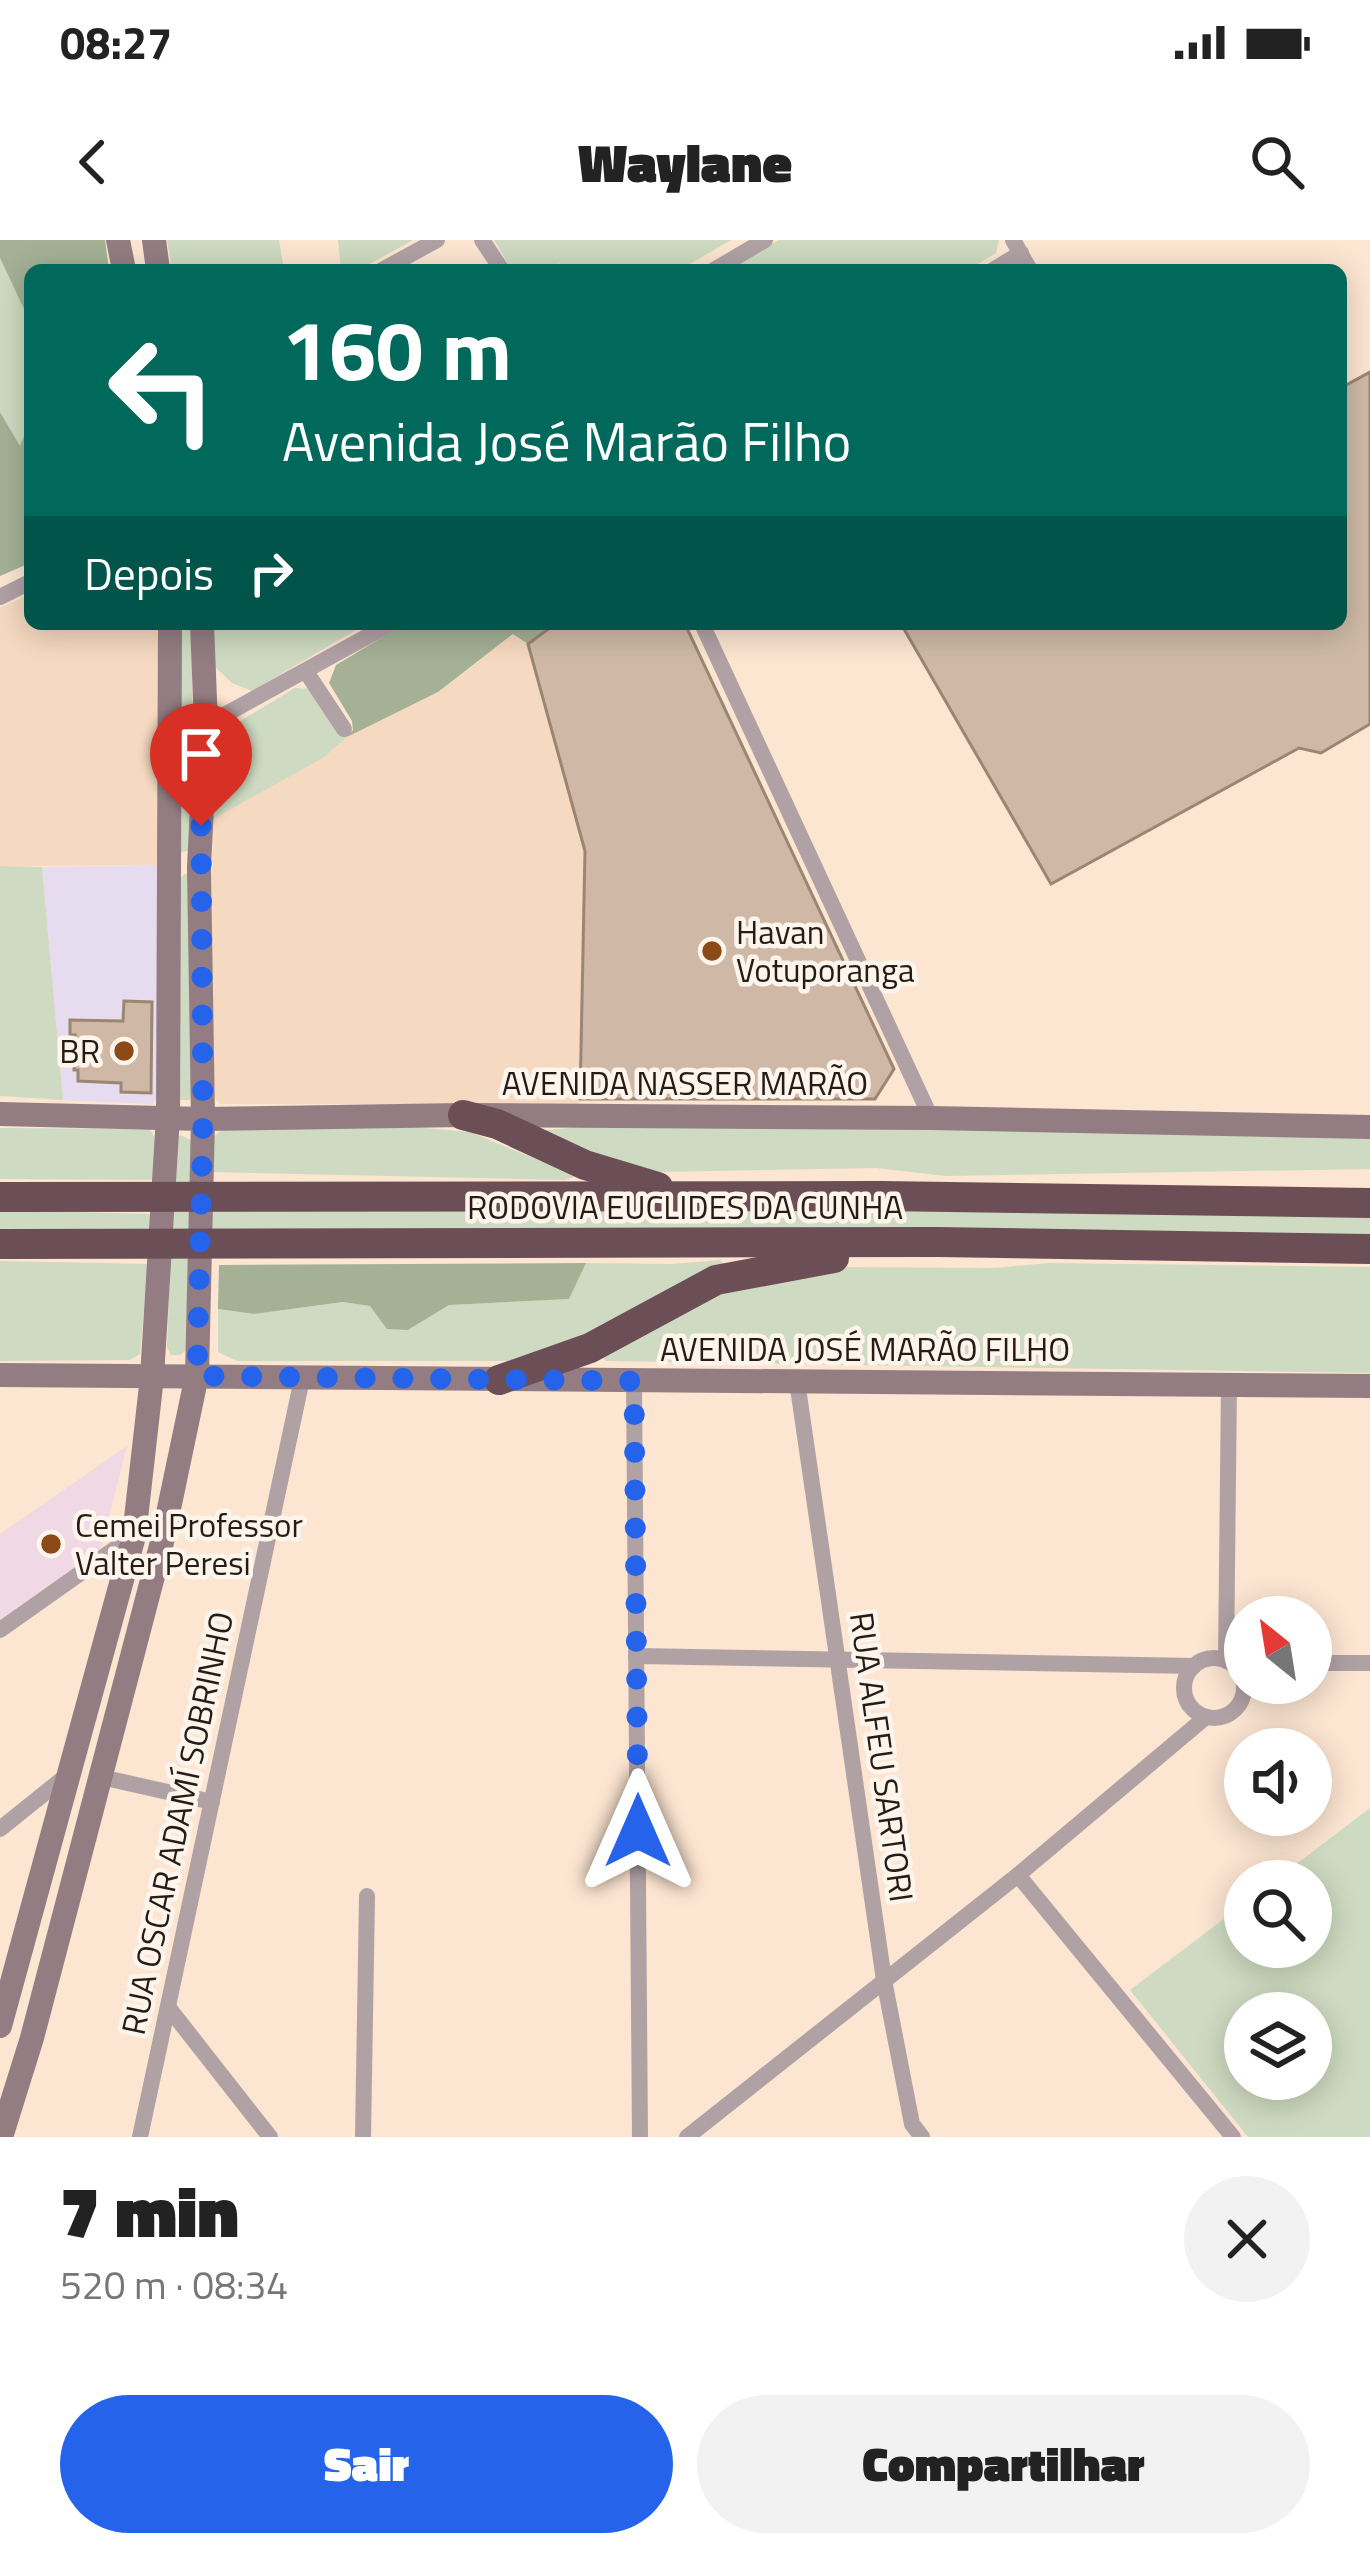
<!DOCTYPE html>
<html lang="pt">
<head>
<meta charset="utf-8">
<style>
	body { margin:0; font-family:"Titillium Web",sans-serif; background:#f2f2f2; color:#222; height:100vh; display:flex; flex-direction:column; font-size:45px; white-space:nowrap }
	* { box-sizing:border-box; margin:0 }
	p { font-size:39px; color:#767676 }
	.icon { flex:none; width:66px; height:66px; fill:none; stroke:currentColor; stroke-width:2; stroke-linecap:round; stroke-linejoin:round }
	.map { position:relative; height:1897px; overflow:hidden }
	.side { display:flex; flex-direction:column; background:#fff; flex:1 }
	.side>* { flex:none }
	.top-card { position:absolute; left:24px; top:24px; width:1323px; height:366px; border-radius:18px; box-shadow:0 6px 30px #0003; background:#00695c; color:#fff; overflow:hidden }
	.needle { width:78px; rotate:330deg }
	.controls { position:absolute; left:1224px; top:1356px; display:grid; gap:24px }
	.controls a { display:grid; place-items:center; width:108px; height:108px; border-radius:50%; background:#fff; box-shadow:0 6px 30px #0003; font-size:60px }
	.pin { position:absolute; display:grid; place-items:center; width:102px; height:102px; color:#fff; margin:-123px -51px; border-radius:50% 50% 50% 0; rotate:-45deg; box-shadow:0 0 12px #0007 }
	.pin .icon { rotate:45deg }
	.me { position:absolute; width:132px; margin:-66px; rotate:0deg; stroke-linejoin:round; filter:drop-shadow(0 0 9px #0008) }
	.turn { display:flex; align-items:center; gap:42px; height:252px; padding:0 60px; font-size:54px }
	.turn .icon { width:156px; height:156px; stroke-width:2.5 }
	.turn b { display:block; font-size:84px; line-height:102px }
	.then { display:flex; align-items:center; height:114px; padding:0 60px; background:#0003; gap:24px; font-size:45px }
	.round { display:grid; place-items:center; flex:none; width:126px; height:126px; border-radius:63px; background:#f2f2f2 }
	.head { display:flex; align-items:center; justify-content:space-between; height:204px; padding:0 60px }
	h1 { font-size:72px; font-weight:800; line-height:90px }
	.action { display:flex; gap:24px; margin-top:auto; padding:24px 60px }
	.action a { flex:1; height:138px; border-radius:72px; background:#2563eb; color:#fff; font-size:48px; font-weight:800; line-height:138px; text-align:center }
	.action a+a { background:#f2f2f2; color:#222 }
	.status { display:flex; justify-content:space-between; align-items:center; height:84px; padding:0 60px; background:#fff; direction:ltr }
	.status svg { height:33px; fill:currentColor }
	header { display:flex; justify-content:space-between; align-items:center; height:156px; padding:0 60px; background:#fff; font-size:54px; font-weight:800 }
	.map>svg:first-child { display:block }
</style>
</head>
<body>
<div class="status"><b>08:27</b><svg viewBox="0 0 49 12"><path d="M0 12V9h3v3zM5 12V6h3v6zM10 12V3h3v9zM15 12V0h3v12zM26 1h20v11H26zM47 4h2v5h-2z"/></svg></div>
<header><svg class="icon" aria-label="back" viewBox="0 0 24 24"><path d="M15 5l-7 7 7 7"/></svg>Waylane<svg class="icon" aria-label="search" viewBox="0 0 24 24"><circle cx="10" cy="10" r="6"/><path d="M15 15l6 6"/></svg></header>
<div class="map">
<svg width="1370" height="1897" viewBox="0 0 1370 1897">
	<rect width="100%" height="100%" fill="#fce5d1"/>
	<polygon fill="#e6dbef" points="159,625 160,854 152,864 63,860 42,627"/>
	<g fill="#f5d9c0">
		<polygon points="30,354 30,384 158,384 159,625 0,626 0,368"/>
		<polygon points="514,394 528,404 585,611 580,864 220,864 210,851 213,579 323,518 347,497 438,452"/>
	</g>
	<polygon fill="#f0d8e4" points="127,1206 99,1314 0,1383 0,1294"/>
	<g fill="#cedac1" fill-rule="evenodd">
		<polygon points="167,0 279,0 284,30 172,30"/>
		<polygon points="338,0 413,0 359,30 341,30"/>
		<polygon points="494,0 731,0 680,30 565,30 560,23 548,30 512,30"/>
		<polygon points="779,0 999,0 996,13 968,30 729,30"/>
		<polygon points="0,18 30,82 30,181 20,207 0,172"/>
		<polygon points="178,384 192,384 193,609 180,613"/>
		<polygon points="211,384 366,384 252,451 232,443 211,423"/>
		<polygon points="295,448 311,449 347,497 323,518 213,579 214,503 224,491"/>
		<polygon points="0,626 42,627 63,860 0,856"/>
		<polygon points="185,634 190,635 193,854 189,860 179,860 178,640"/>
		<polygon points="629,883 1370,894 1370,929 946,936 876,928 658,932 588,921 535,891"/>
		<polygon points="390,885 470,892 577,936 565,940 210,932 212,898 222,890"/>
		<polygon points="0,888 150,889 155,898 155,940 0,939"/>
		<polygon points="180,895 191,900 186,1110 180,1115 171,1115 167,1107 175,899"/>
		<polygon points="694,965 1370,972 1370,1000 208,995 207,971"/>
		<polygon points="0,970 152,974 150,994 0,992"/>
		<polygon points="721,1020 725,1027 582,1100 513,1121 237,1121 218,1112 218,1069 254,1074 343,1062 370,1066 408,1090 449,1065 569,1059 586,1023 671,1024"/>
		<polygon points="0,1021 148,1024 140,1114 130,1120 0,1121"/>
		<polygon points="1049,1023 1370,1027 1370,1133 606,1121 601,1114 721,1044 837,1027 994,1028"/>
		<path d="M1370,1568v329h-122l-118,-147 115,-87v44h66v-66h-37zM1245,1773h66v66h-66z"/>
	</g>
	<g fill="#a4b195">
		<polygon points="0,0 105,0 109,30 30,30 30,82 0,18"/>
		<polygon points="0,172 20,206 30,181 30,323 0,336"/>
		<polygon points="404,384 555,384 528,404 513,394 438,452 347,497 353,490 352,481 329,443 336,425"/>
		<polygon points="586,1023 569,1059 449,1065 408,1090 387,1089 370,1066 343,1062 254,1074 218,1069 219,1025"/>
	</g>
	<g fill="#cfb9a6" stroke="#9b8673" stroke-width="3">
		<polygon points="1370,132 1370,484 1321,513 1299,508 1051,644 904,389 913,384 1341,384 1341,148"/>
		<polygon points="555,384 685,384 894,829 875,859 580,859 585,611 528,404"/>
		<polygon points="124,761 152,762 151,853 121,852 121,843 78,841 78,830 74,830 75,795 70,795 70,780 123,781"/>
	</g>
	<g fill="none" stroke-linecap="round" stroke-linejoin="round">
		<g stroke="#b0a1a4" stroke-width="16">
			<polyline points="482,0 502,30"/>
			<polyline points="1013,0 1030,30"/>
			<polyline points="382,30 437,0"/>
			<polyline points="714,30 765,0"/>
			<polyline points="993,30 1021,13"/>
			<polyline points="0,357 30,342"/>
			<polyline points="702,384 931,878"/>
			<polyline points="307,433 344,489"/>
			<polyline points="206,485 390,384"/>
			<polyline points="634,1140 640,1897"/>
			<polyline points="797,1141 884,1740 912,1884 922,1897"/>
			<polyline points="0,1390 133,1296"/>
			<polyline points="636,1416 1194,1426"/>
			<circle cx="1214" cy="1448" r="30"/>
			<polyline points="1226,1421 1229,1144"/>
			<polyline points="1311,1423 1370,1423"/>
			<polyline points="101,1537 212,1562"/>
			<polyline points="0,1589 71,1532"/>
			<polyline points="1018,1635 1233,1897"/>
			<polyline points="168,1767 270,1897"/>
			<polyline points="140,1897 302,1139"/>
			<polyline points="363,1897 367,1656"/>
			<polyline points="687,1897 1018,1635 1206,1477"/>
		</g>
		<g stroke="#937d83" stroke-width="24">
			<polyline points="118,0 124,30"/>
			<polyline points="154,0 158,30"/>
			<polyline points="0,874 203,879 463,875 931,878 1370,887"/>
			<polyline points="0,1135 1370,1146"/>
			<polyline points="0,1786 134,1296 152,1137 168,876 170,384"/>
			<polyline points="1,1897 32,1798 162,1302 197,1135 203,879 199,627 206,485 202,384"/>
		</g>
		<g stroke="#6c4f56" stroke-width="30">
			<polyline points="463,875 497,884 585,925 658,947"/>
			<polyline points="0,957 882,956 1370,963"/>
			<polyline points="0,1004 937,1002 1370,1009"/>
			<polyline points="499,1140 590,1108 716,1040 834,1018"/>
		</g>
	</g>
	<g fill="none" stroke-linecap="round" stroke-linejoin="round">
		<polyline stroke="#2563eb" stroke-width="21" stroke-dasharray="0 37.8" points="201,586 203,879 197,1136 634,1141 638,1591"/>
	</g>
	<g fill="#8c4a17" stroke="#fff5ed" stroke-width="4.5">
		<circle cx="712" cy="711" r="12"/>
		<circle cx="124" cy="811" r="12"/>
		<circle cx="51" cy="1304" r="12"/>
	</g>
	<g text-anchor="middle" stroke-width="9" stroke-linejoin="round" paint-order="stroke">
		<g font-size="33" fill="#251d15" stroke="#fff5ed" text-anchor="start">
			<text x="736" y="704">Havan<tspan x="736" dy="38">Votuporanga</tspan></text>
			<text x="100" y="823" text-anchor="end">BR</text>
			<text x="75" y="1297">Cemei Professor<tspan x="75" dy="38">Valter Peresi</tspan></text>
		</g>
		<g font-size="33" fill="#251d15" stroke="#fff5ed">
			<text x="685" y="855">AVENIDA NASSER MARÃO</text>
			<text x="685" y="979">RODOVIA EUCLIDES DA CUNHA</text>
			<text x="865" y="1121">AVENIDA JOSÉ MARÃO FILHO</text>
			<text transform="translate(882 1517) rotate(82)" y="12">RUA ALFEU SARTORI</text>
			<text transform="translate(177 1583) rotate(-78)" y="12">RUA OSCAR ADAMÍ SOBRINHO</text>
		</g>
	</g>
</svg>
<div class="controls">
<a><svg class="needle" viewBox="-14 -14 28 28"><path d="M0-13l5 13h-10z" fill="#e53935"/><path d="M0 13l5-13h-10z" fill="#767676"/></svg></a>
<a><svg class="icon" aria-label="sound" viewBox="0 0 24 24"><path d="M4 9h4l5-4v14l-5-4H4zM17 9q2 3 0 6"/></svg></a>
<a><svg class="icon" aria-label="search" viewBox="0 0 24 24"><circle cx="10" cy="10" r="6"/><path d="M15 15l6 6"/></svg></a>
<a><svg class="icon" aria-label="layers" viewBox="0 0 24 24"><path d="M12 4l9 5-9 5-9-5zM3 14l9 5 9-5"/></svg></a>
</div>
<div class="pin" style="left:201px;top:586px;background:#d93025"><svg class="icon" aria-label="arrive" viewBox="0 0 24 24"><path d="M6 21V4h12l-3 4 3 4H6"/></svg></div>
<svg class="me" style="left:638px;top:1591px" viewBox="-20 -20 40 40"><path d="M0-17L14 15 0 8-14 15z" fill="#2563eb" stroke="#fff" stroke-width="4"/></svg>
<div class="top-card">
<div class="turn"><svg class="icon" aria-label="left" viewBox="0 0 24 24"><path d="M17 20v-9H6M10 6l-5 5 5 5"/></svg><div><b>160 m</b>Avenida José Marão Filho</div></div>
<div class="then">Depois<svg class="icon" aria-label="right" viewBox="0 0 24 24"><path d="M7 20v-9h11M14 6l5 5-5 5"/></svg></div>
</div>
</div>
<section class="side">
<div class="head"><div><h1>7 min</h1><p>520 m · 08:34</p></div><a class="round"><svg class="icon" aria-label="close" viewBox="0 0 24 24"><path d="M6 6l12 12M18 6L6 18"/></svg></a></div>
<div class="action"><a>Sair</a><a>Compartilhar</a></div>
</section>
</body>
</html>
